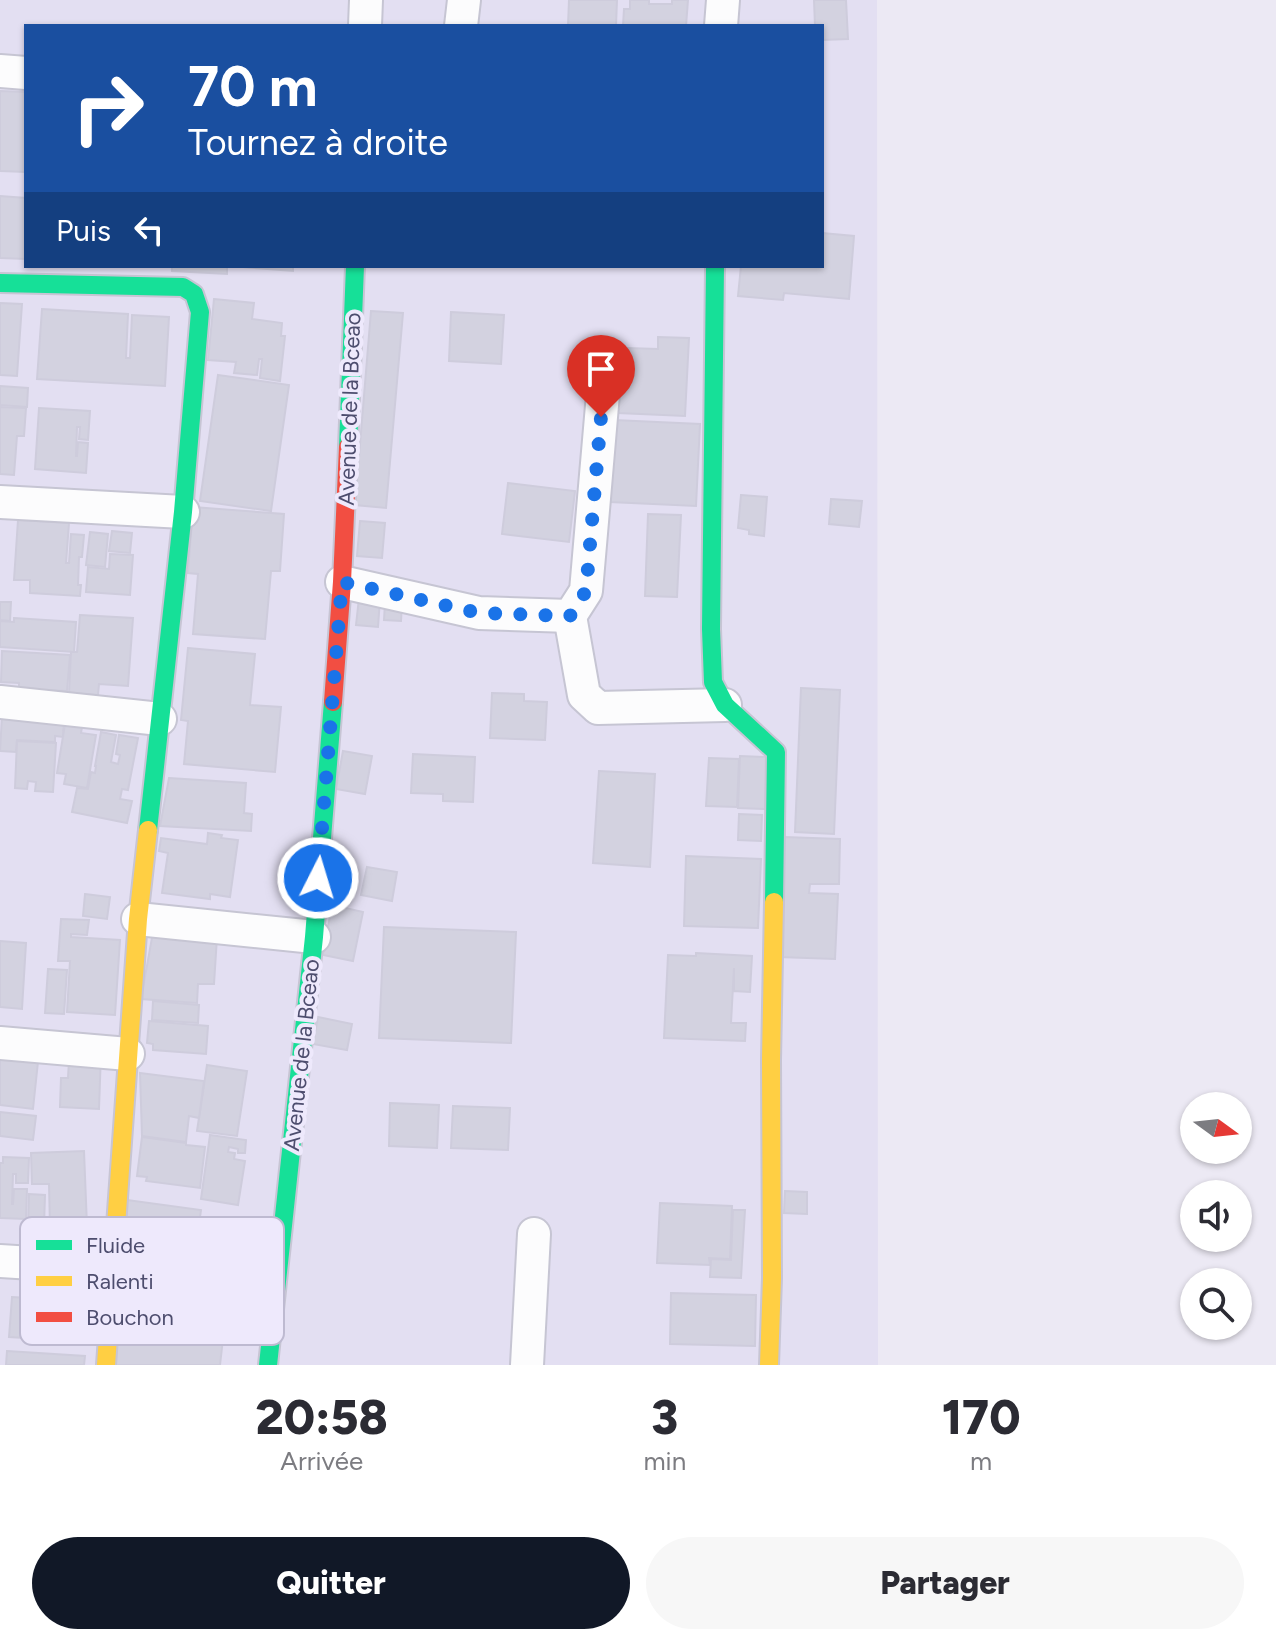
<!DOCTYPE html>
<html lang="fr">
<head>
<meta charset="utf-8">
<style>
	body { margin:0; font-family:Figtree,sans-serif; background:#f7f7f7; color:#2b2b33; height:100vh; display:flex; flex-direction:column; font-size:30px; white-space:nowrap }
	* { box-sizing:border-box; margin:0 }
	p { font-size:26px; color:#7c7c81 }
	.icon { flex:none; width:44px; height:44px; fill:none; stroke:currentColor; stroke-width:2; stroke-linecap:round; stroke-linejoin:round }
	.map { position:relative; height:1365px; overflow:hidden }
	.drawer { display:flex; flex-direction:column; background:#fff; flex:1 }
	.drawer>* { flex:none }
	.guide { position:absolute; left:24px; top:24px; width:800px; height:244px; border-radius:0px; box-shadow:0 2px 6px #0004; background:#1a4fa0; color:#fff; overflow:hidden }
	.needle { width:52px; rotate:105deg }
	.controls { position:absolute; left:1180px; top:1092px; display:grid; gap:16px }
	.controls a { display:grid; place-items:center; width:72px; height:72px; border-radius:50%; background:#fff; box-shadow:0 2px 6px #0004; font-size:40px }
	.pin { position:absolute; display:grid; place-items:center; width:68px; height:68px; color:#fff; margin:-82px -34px; border-radius:50% 50% 50% 0; rotate:-45deg; box-shadow:0 0 8px #0007 }
	.pin .icon { rotate:45deg }
	.me { position:absolute; width:88px; margin:-44px; rotate:5deg; stroke-linejoin:round; filter:drop-shadow(0 0 6px #0008) }
	.turn { display:flex; align-items:center; gap:28px; height:168px; padding:0 32px; font-size:36px }
	.turn .icon { width:104px; height:104px; stroke-width:2.5 }
	.turn b { display:block; font-size:56px; line-height:68px }
	.then { display:flex; align-items:center; height:76px; padding:0 32px; background:#0003; gap:16px; font-size:30px }
	.eta { display:flex; justify-content:space-evenly; align-items:center; height:136px; text-align:center }
	.eta b { font-size:48px; font-weight:800; line-height:56px }
	.cta { display:flex; gap:16px; margin-top:auto; padding:16px 32px }
	.cta a { flex:1; height:92px; border-radius:48px; background:#111827; color:#fff; font-size:32px; font-weight:800; line-height:92px; text-align:center }
	.cta a+a { background:#f7f7f7; color:#2b2b33 }
	.map>svg:first-child { display:block }
</style>
</head>
<body>
<div class="map">
<svg width="1276" height="1365" viewBox="0 0 1276 1365">
	<rect width="100%" height="100%" fill="#ece9f4"/>
	<path fill="#e3dff2" fill-rule="evenodd" d="M0,0h877l1,1365h-878zM26,26h796v240h-796z"/>
	<g fill="#d3d2e0" stroke="#ceccdc" stroke-width="2">
		<polygon points="569,0 617,0 616,26 568,26"/>
		<polygon points="630,0 649,0 649,4 672,4 672,0 688,0 686,26 623,26 624,9 630,9"/>
		<polygon points="814,0 846,0 848,39 822,40 822,26 815,26"/>
		<polygon points="0,91 26,92 26,172 0,171"/>
		<polygon points="0,196 26,198 26,259 0,258"/>
		<polygon points="822,233 854,236 849,299 784,293 783,300 738,296 741,266 822,266"/>
		<polygon points="172,266 227,266 227,274 172,271"/>
		<polygon points="230,266 293,266 293,271"/>
		<polygon points="214,299 254,303 252,319 282,323 281,336 285,336 280,381 260,378 262,359 259,359 257,375 234,373 236,362 208,360"/>
		<polygon points="0,303 22,304 17,376 0,375"/>
		<polygon points="42,309 128,314 126,358 130,358 132,315 169,317 165,386 37,379"/>
		<polygon points="371,311 403,313 386,508 355,505"/>
		<polygon points="451,312 504,315 501,364 449,361"/>
		<polygon points="658,337 689,338 685,416 618,413 619,379 627,379 628,348 658,349"/>
		<polygon points="218,375 289,385 271,511 200,501"/>
		<polygon points="0,386 28,388 27,407 0,405"/>
		<polygon points="0,407 26,408 24,436 17,436 14,475 0,474"/>
		<polygon points="39,408 90,411 88,440 79,439 80,427 77,427 76,456 77,456 78,442 88,443 86,473 35,469"/>
		<polygon points="614,420 700,424 696,506 610,502"/>
		<polygon points="508,483 575,491 569,542 502,534"/>
		<polygon points="741,495 767,497 764,536 749,534 749,530 738,528"/>
		<polygon points="831,499 862,501 859,527 829,524"/>
		<polygon points="193,507 284,514 280,571 271,571 265,639 193,634 198,574 188,573"/>
		<polygon points="648,514 681,515 677,597 645,596"/>
		<polygon points="18,520 69,523 66,563 69,563 71,534 84,535 82,557 79,557 78,585 81,585 80,596 30,593 30,580 14,580"/>
		<polygon points="360,521 385,523 382,558 357,556"/>
		<polygon points="112,531 132,533 130,553 109,551"/>
		<polygon points="90,532 108,534 105,567 86,565"/>
		<polygon points="110,554 133,555 130,595 86,592 88,567 109,569"/>
		<polygon points="359,598 380,599 378,627 356,625"/>
		<polygon points="0,602 11,602 10,621 0,620"/>
		<polygon points="385,603 402,604 401,621 384,620"/>
		<polygon points="80,615 133,618 128,686 99,684 98,695 69,693 71,652 77,652"/>
		<polygon points="14,618 76,622 74,652 0,647 0,621 14,622"/>
		<polygon points="188,648 255,654 250,705 281,707 275,772 184,764 188,721 181,720"/>
		<polygon points="2,651 70,655 67,691 19,689 19,683 1,682"/>
		<polygon points="801,688 840,690 834,834 795,832"/>
		<polygon points="492,693 524,694 524,701 547,702 545,740 490,738"/>
		<polygon points="2,716 64,720 63,737 55,736 55,742 17,740 16,752 0,751"/>
		<polygon points="66,718 83,721 81,733 96,735 87,788 64,784 66,774 57,773"/>
		<polygon points="101,732 116,735 111,762 118,764 120,755 116,754 119,735 138,738 128,790 122,789 120,799 132,801 127,823 72,812 77,788 88,789 91,772 95,773 96,766 95,766"/>
		<polygon points="17,741 56,743 53,792 35,791 36,782 28,781 27,789 15,788"/>
		<polygon points="343,751 372,756 365,794 336,789"/>
		<polygon points="413,754 475,757 473,802 443,801 443,794 411,793"/>
		<polygon points="740,756 767,757 765,809 738,808"/>
		<polygon points="709,758 739,759 737,807 706,806"/>
		<polygon points="599,771 655,774 650,867 593,863"/>
		<polygon points="169,778 246,783 244,813 252,814 251,831 160,826"/>
		<polygon points="739,814 762,815 761,841 738,840"/>
		<polygon points="208,833 222,835 221,838 238,840 230,897 210,894 210,899 162,893 168,853 159,851 161,838 207,844"/>
		<polygon points="784,837 840,839 839,884 810,884 809,893 838,894 835,959 779,957"/>
		<polygon points="686,856 761,859 758,928 684,926"/>
		<polygon points="367,867 397,872 392,901 361,895"/>
		<polygon points="85,894 110,897 107,919 83,916"/>
		<polygon points="332,905 363,912 353,961 323,955"/>
		<polygon points="61,919 89,920 87,935 71,934 71,937 120,940 115,1015 67,1012 70,961 58,961"/>
		<polygon points="384,927 516,932 511,1043 379,1038"/>
		<polygon points="153,932 217,937 214,984 198,984 197,1003 141,999"/>
		<polygon points="0,941 26,943 22,1009 0,1007"/>
		<polygon points="696,953 752,956 750,992 734,991 734,968 731,1023 746,1023 745,1041 664,1038 668,955 696,956"/>
		<polygon points="48,969 67,970 64,1014 45,1013"/>
		<polygon points="153,1001 199,1005 198,1023 152,1020"/>
		<polygon points="318,1017 352,1024 347,1050 313,1044"/>
		<polygon points="149,1021 208,1026 206,1054 153,1050 153,1044 147,1043"/>
		<polygon points="0,1047 39,1052 33,1109 0,1105"/>
		<polygon points="101,1053 99,1109 60,1107 61,1078 68,1078 69,1060"/>
		<polygon points="207,1065 247,1071 237,1136 197,1131"/>
		<polygon points="140,1073 204,1081 199,1118 189,1116 186,1142 142,1136"/>
		<polygon points="390,1103 439,1105 437,1148 389,1146"/>
		<polygon points="453,1106 510,1108 508,1150 451,1148"/>
		<polygon points="0,1112 36,1116 33,1140 0,1136"/>
		<polygon points="210,1135 246,1140 245,1153 238,1153 238,1149 229,1147 228,1152 235,1153 234,1159 245,1161 238,1205 201,1199"/>
		<polygon points="142,1137 186,1143 186,1145 205,1147 200,1188 146,1181 147,1177 137,1176"/>
		<polygon points="84,1151 87,1226 50,1227 49,1184 32,1184 31,1153"/>
		<polygon points="3,1157 29,1158 28,1183 16,1183 16,1174 13,1174 12,1204 13,1204 14,1189 27,1189 26,1219 0,1218 0,1163 3,1163"/>
		<polygon points="785,1191 807,1192 807,1214 784,1213"/>
		<polygon points="29,1194 45,1195 44,1226 28,1225"/>
		<polygon points="127,1200 201,1210 194,1260 120,1250"/>
		<polygon points="660,1203 732,1206 730,1259 709,1258 710,1265 657,1263"/>
		<polygon points="733,1210 745,1210 741,1278 710,1277 711,1259 731,1260"/>
		<polygon points="671,1293 756,1295 755,1346 670,1344"/>
		<polygon points="12,1297 61,1300 58,1340 9,1337"/>
		<polygon points="161,1324 224,1330 220,1365 111,1365 114,1333 159,1338"/>
		<polygon points="7,1351 85,1356 84,1365 6,1365"/>
	</g>
	<g fill="none" stroke-linecap="round" stroke-linejoin="round">
		<defs>
			<g id="street">
				<polyline points="365,26 366,0"/>
				<polyline points="461,26 464,0"/>
				<polyline points="721,26 723,0"/>
				<polyline points="0,71 26,73"/>
				<polyline points="0,502 183,512"/>
				<polyline points="342,582 479,613 570,616 586,591 606,359"/>
				<polyline points="570,616 584,695 598,708 725,705"/>
				<polyline points="0,702 160,719"/>
				<polyline points="138,919 314,937"/>
				<polyline points="0,1043 128,1054"/>
				<polyline points="0,1261 112,1268"/>
				<polyline points="527,1365 534,1234"/>
			</g>
			<g id="fast">
				<polyline points="715,266 711,629 713,682 725,705 776,752 774,902"/>
				<polyline points="0,283 183,287 194,294 200,312 183,512 148,830"/>
				<polyline points="348,447 355,266"/>
				<polyline points="268,1365 314,937 333,702"/>
			</g>
			<g id="slow">
				<polyline points="106,1365 138,919 148,830"/>
				<polyline points="769,1365 772,1278 771,1060 774,902"/>
			</g>
			<polyline id="jam" points="333,702 342,582 348,447"/>
		</defs>
		<use href="#street" stroke="#c6c5d3" stroke-width="36"/>
		<use href="#fast" stroke="#c7c5d4" stroke-width="22"/>
		<use href="#slow" stroke="#c7c5d4" stroke-width="22"/>
		<use href="#jam" stroke="#c7c5d4" stroke-width="22"/>
		<use href="#street" stroke="#fcfcfd" stroke-width="32"/>
		<use href="#fast" stroke="#16e098" stroke-width="18"/>
		<use href="#slow" stroke="#ffcf43" stroke-width="18"/>
		<use href="#jam" stroke="#f24e42" stroke-width="18"/>
	</g>
	<g fill="none" stroke-linecap="round" stroke-linejoin="round">
		<polyline stroke="#1a73e8" stroke-width="14" stroke-dasharray="0 25.2" points="318,878 342,582 479,613 570,616 586,591 601,417"/>
	</g>
	<g text-anchor="middle" stroke-width="8" stroke-linejoin="round" paint-order="stroke">
		<g font-size="22" fill="#4d4d6e" stroke="#eee9fc">
			<text transform="translate(349 409) rotate(-88)" y="8">Avenue de la Bceao</text>
			<text transform="translate(301 1055) rotate(-84)" y="8">Avenue de la Bceao</text>
		</g>
	</g>
	<rect x="20" y="1217" width="264" height="128" rx="12" fill="#eee9fc" stroke="#bebad1" stroke-width="2"/>
	<rect x="36" y="1240" width="36" height="10" fill="#16e098"/>
	<rect x="36" y="1276" width="36" height="10" fill="#ffcf43"/>
	<rect x="36" y="1312" width="36" height="10" fill="#f24e42"/>
	<g font-size="22" fill="#4d4d6e">
		<text x="86" y="1253">Fluide</text>
		<text x="86" y="1289">Ralenti</text>
		<text x="86" y="1325">Bouchon</text>
	</g>
</svg>
<div class="controls">
<a><svg class="needle" viewBox="-14 -14 28 28"><path d="M0-13l5 13h-10z" fill="#e53935"/><path d="M0 13l5-13h-10z" fill="#7c7c81"/></svg></a>
<a><svg class="icon" aria-label="sound" viewBox="0 0 24 24"><path d="M4 9h4l5-4v14l-5-4H4zM17 9q2 3 0 6"/></svg></a>
<a><svg class="icon" aria-label="search" viewBox="0 0 24 24"><circle cx="10" cy="10" r="6"/><path d="M15 15l6 6"/></svg></a>
</div>
<div class="pin" style="left:601px;top:417px;background:#d93025"><svg class="icon" aria-label="arrive" viewBox="0 0 24 24"><path d="M6 21V4h12l-3 4 3 4H6"/></svg></div>
<svg class="me" style="left:318px;top:878px" viewBox="-20 -20 40 40"><circle r="17" fill="#1a73e8" stroke="#fff" stroke-width="3"/><path d="M0-11L8 9 0 5-8 9z" fill="#fff"/></svg>
<div class="guide">
<div class="turn"><svg class="icon" aria-label="right" viewBox="0 0 24 24"><path d="M7 20v-9h11M14 6l5 5-5 5"/></svg><div><b>70 m</b>Tournez à droite</div></div>
<div class="then">Puis<svg class="icon" aria-label="left" viewBox="0 0 24 24"><path d="M17 20v-9H6M10 6l-5 5 5 5"/></svg></div>
</div>
</div>
<section class="drawer">
<div class="eta">
<div><b>20:58</b><p>Arrivée</p></div>
<div><b>3</b><p>min</p></div>
<div><b>170</b><p>m</p></div>
</div>
<div class="cta"><a>Quitter</a><a>Partager</a></div>
</section>
</body>
</html>
